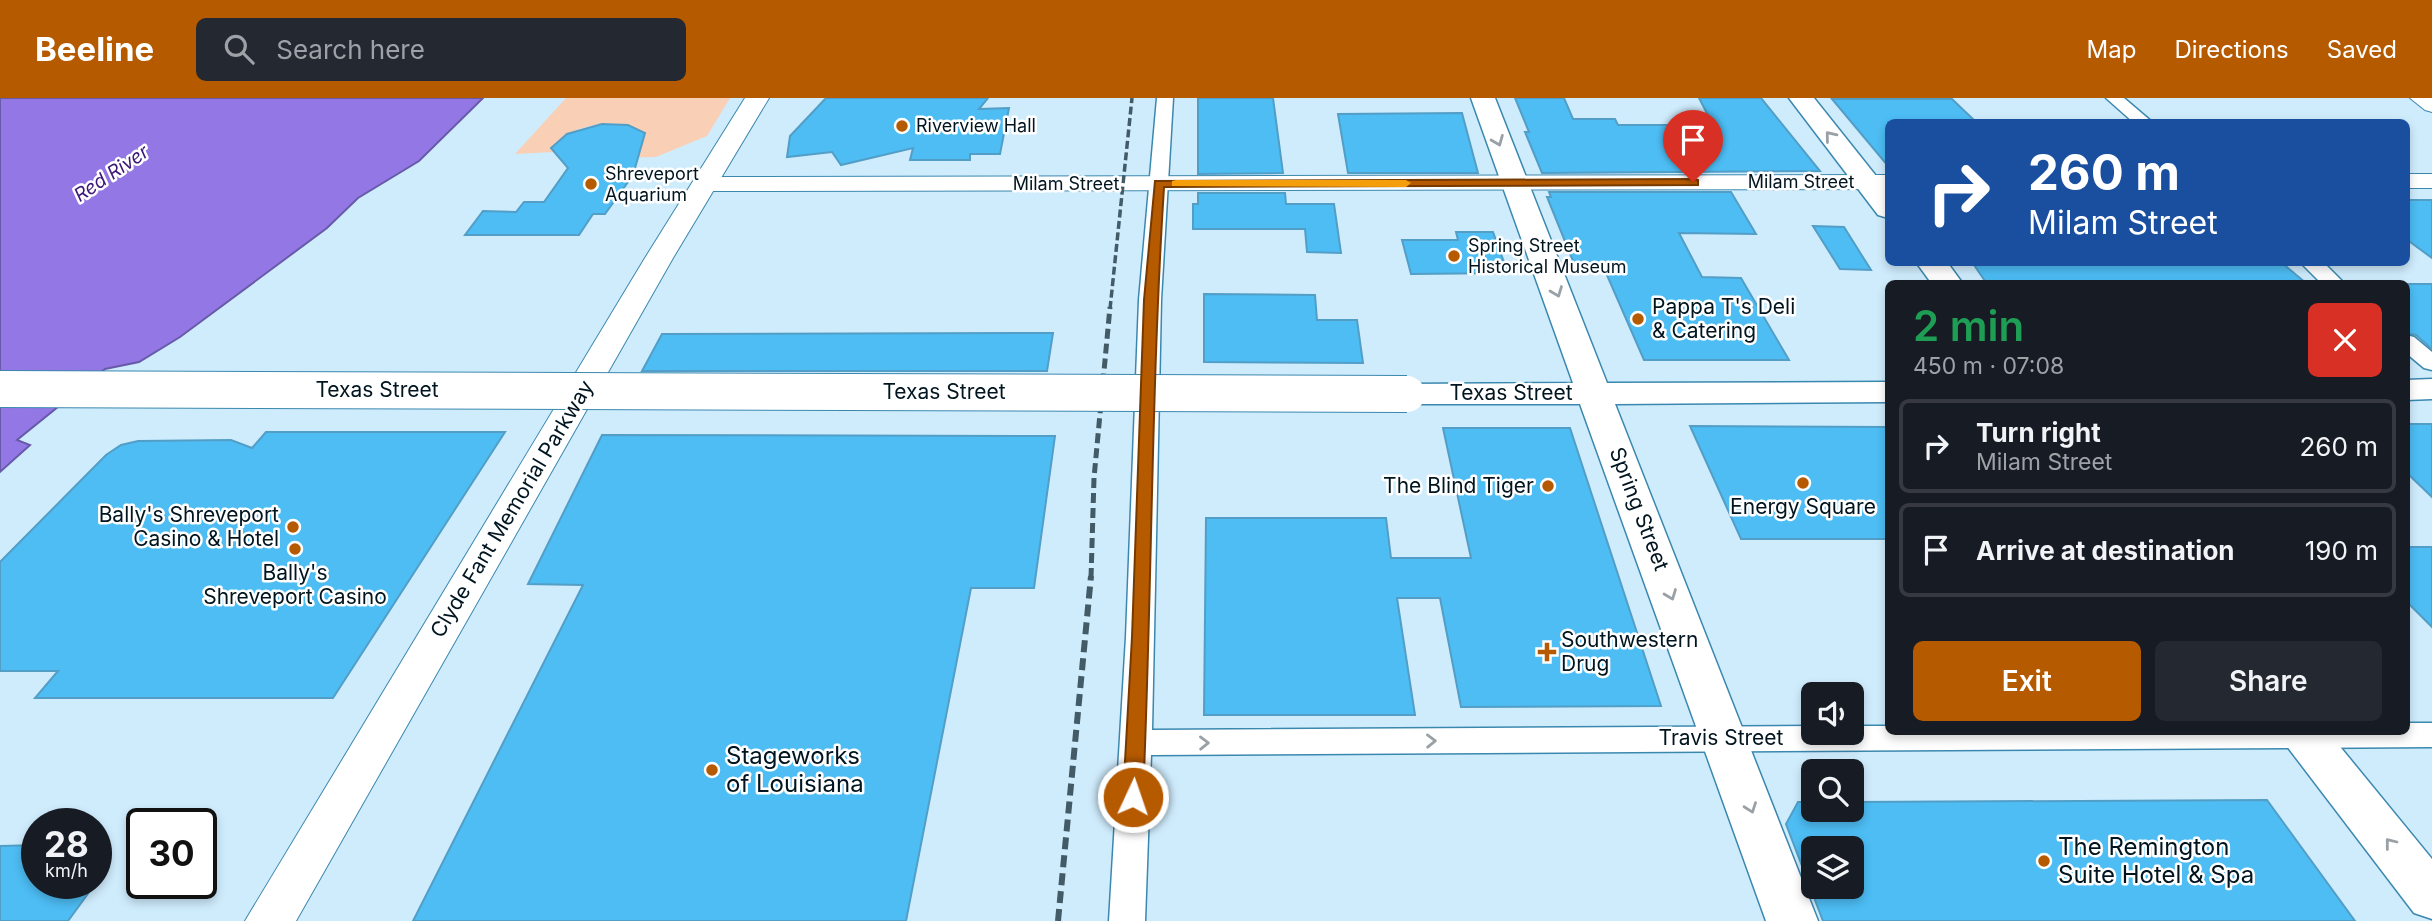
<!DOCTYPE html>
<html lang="en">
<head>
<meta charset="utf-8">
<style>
	body { margin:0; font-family:Inter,sans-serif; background:#242831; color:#f1f3f6; height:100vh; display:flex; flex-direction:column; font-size:26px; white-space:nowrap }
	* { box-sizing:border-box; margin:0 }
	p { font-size:23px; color:#9ea1a6 }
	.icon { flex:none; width:38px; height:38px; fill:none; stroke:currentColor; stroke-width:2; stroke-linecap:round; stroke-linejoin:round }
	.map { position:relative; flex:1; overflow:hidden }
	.drawer { position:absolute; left:1885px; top:182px; width:525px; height:455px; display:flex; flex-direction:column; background:#171b24; border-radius:10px; box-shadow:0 4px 10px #0003 }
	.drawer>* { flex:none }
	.hud { position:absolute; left:1885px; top:21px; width:525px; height:147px; border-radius:10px; box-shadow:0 4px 10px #0003; background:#1a4fa0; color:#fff; overflow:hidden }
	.controls { position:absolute; left:1801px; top:584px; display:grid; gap:14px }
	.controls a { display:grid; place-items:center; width:63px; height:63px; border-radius:10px; background:#171b24; box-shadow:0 4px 10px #0003; font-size:35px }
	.speed { position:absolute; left:21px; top:710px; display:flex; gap:14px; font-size:35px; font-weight:700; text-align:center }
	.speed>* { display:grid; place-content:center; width:91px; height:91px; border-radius:50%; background:#171b24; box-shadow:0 4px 10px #0003; line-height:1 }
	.speed small { font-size:18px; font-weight:400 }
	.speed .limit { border:4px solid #111; border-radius:10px; background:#fff; color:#111 }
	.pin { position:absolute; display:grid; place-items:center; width:60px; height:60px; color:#fff; margin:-72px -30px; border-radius:50% 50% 50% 0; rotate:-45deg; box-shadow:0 0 7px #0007 }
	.pin .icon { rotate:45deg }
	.me { position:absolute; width:77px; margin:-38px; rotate:3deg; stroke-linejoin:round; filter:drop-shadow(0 0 5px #0008) }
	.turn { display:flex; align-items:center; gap:24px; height:147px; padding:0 28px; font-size:32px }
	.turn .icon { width:91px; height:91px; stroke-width:2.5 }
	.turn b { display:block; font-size:49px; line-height:60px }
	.round { display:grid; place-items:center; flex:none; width:74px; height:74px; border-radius:10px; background:#242831 }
	.overview { display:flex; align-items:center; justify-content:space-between; height:119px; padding:0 28px }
	h1 { font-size:42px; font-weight:600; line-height:52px; color:#1e9e55 }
	.primary-button { display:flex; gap:14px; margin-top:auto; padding:14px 28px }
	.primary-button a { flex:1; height:80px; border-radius:10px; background:#b65a00; color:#fff; font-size:28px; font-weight:600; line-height:80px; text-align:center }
	.primary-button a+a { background:#242831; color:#f1f3f6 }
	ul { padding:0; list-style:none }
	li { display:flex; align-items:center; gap:21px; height:94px; margin:0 14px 10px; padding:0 14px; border:4px solid #363941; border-radius:10px }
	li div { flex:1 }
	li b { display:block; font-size:26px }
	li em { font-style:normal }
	header { display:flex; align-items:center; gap:42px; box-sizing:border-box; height:98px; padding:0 35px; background:#b65a00; color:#fff }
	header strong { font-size:33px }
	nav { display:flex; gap:38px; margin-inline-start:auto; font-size:24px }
	.search { width:490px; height:63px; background:#242831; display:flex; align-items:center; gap:18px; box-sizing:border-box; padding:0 24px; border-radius:10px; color:#9ea1a6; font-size:26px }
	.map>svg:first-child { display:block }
</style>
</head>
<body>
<header>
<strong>Beeline</strong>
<div class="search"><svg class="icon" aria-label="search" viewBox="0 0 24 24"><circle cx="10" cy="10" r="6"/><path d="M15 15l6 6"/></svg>Search here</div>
<nav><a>Map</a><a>Directions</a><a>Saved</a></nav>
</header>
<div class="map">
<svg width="2432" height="823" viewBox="0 0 2432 823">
	<rect width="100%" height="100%" fill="#cfecfd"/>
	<path fill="#f9d0b6" d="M566,0h164l-23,38 -51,21 -41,1 29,-22c-11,-24 -89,-11 -90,16l-39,2z"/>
	<polygon fill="#9377e4" stroke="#675aa9" stroke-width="2" points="0,0 483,0 419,63 358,100 327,130 180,239 139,264 105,271 17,342 30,347 0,374"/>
	<g fill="#4dbdf4" stroke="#529ec6" stroke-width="2" fill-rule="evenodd">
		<polygon points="826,0 988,0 979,11 1009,10 1000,56 970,56 970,62 910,62 913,50 841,67 832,54 787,59 790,38"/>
		<polygon points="1198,0 1273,0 1283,75 1198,76"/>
		<polygon points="1515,0 1564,0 1573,21 1615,21 1618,27 1713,27 1699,0 1761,0 1820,73 1542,75 1525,34 1529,34"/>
		<polygon points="1832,1 1952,1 1976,24 1888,24 1888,68"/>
		<polygon points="1462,15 1478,75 1348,75 1338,16"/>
		<polygon points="602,26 628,27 645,35 633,77 605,116 593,116 579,137 465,137 483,113 516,114 524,104 544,104 568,70 551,50 567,36"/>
		<polygon points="1549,94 1731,94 1756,136 1679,135 1702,179 1741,180 1789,262 1644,262 1603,168 1575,168 1547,99 1551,99"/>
		<polygon points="1198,95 1285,95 1286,106 1334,106 1341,155 1307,154 1305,131 1193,131 1193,106 1198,106"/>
		<polygon points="2406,102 2432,102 2432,160 2406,141"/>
		<polygon points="1813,128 1844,129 1871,172 1840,171"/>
		<polygon points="1456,134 1493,134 1508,175 1411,176 1402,142 1458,142"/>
		<polygon points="1972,164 2281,164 2307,186 1987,186"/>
		<polygon points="2406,186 2432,186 2432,251 2416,237 2406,235"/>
		<polygon points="1204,196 1315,197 1317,222 1357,222 1363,265 1204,264"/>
		<polygon points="1053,235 1047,273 642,273 662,236"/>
		<polygon points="2406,326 2432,326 2432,399 2406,374"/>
		<polygon points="1690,328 1888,329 1888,441 1741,441"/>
		<polygon points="1443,330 1570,330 1661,608 1461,609 1440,500 1397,500 1415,617 1204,617 1206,420 1386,420 1391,460 1471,460"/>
		<polygon points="266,334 505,334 333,600 35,600 58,573 0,573 0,464 106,357 121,347 138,343 231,342 252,350"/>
		<polygon points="602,337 1055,338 1034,490 971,490 906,823 413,823 583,487 528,486"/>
		<polygon points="2406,449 2432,449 2432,529 2406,503"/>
		<path d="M2267,702l88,121h-532l-37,-97 12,-22h15v8h39v-8zM1813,751h39v38h-39z"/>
		<polygon points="37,747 37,786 95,786 68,823 0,823 0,748"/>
	</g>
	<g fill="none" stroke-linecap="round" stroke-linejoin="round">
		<defs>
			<g id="minor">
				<polygon points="1157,0 1173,0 1161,202 1152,632 1813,628 1813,635 1852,635 1852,628 1888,628 1888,634 2406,634 2406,625 2432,625 2432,649 1151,657 1145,823 1109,823 1126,539 1139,202"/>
				<polygon points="2106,0 2124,0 2152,24 2133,24"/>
				<polygon points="2300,164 2323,164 2345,186 2322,186"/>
				<polygon points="2406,237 2414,239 2432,254 2432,272 2424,270 2406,255"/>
			</g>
			<g id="tertiary">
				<polygon points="2410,0 2432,0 2432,14 2425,12"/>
				<rect x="2406" y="76" width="26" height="14"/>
				<polygon points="1888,77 1888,91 706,93 698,91 695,86 698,81 706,79"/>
			</g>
			<polygon id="secondary" points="745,0 769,0 673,160 296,823 245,823 645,160"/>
			<g id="primary">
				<polygon points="1471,0 1495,0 1607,285 1888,284 1888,304 1615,306 1818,823 1766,823 1580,306 1407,306 1395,303 1390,296 1395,289 1407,286 1573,285"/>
				<polygon points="1789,0 1814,0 1888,93 1888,120 1878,117"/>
				<polygon points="1916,164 1947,164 1963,186 1932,186"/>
				<polygon points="2432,281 2432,301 2406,302 2406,282"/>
				<polygon points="2279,634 2328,634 2432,761 2432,821 2414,815 2286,647"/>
			</g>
		</defs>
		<use href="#minor" stroke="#3b88af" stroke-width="3"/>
		<use href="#tertiary" stroke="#3b88af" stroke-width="2"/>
		<use href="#secondary" stroke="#3b88af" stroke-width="2"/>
		<use href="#primary" stroke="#3b88af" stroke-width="3"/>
		<use href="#minor" fill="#fff" fill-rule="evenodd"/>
		<use href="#tertiary" fill="#fff" fill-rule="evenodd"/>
		<use href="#secondary" fill="#fff" fill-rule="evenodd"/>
		<use href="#primary" fill="#fff" fill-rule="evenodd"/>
		<polyline stroke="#435a67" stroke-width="3.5" stroke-dasharray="8 3.5" stroke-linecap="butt" points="1110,211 1132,0"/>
		<polyline stroke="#435a67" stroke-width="5" stroke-dasharray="10 5" stroke-linecap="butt" points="1091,480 1094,380 1110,209"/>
		<polyline stroke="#435a67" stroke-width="6" stroke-dasharray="12 6" stroke-linecap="butt" points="1058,823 1091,478"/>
		<defs>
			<polyline id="primary-bridge" points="0,291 1407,296"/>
		</defs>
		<use href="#primary-bridge" stroke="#3b88af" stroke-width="38" stroke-linecap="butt"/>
		<use href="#primary-bridge" stroke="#fff" stroke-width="36"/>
	</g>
	<defs><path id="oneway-chevron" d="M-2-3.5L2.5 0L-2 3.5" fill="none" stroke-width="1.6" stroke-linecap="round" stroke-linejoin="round" transform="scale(1.75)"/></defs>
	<g stroke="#99a1a6">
		<use href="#oneway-chevron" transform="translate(1830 38) rotate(-129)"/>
		<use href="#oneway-chevron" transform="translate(1498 43) rotate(68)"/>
		<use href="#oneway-chevron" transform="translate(1557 194) rotate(69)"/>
		<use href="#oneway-chevron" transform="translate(1671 497) rotate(69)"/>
		<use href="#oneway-chevron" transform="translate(1431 643) rotate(-1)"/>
		<use href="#oneway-chevron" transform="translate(1204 645) rotate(-1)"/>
		<use href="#oneway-chevron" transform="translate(1751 710) rotate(70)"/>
		<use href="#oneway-chevron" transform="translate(2390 745) rotate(-128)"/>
	</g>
	<path fill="#b65a00" stroke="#763a00" stroke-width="2" d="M1693,81l5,1v5l-534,2c-13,203 -12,407 -21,610l-3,6 -7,3 -7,-3 -3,-6 9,-160 12,-337 11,-119z"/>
	<polygon fill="#f59e0b" points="1176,82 1406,82 1411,85 1406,89 1172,88 1172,83"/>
	<g fill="#b65a00" stroke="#fff" stroke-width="2.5">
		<circle cx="902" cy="28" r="7"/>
		<circle cx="591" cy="86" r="7"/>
		<circle cx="1454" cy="158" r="7"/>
		<circle cx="1638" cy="221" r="7"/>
		<circle cx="1803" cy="385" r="7"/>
		<circle cx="1548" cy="388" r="7"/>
		<circle cx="293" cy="429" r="7"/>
		<circle cx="295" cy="451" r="7"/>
		<path d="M1543.5 543.5h7v7h7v7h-7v7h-7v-7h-7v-7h7z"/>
		<circle cx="712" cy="672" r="7"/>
		<circle cx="2044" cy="763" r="7"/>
	</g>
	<g text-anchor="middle" stroke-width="5" stroke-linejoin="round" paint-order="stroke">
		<g font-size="18" fill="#001520" stroke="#fff" text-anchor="start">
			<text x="916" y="34">Riverview Hall</text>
			<text x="605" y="82">Shreveport<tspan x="605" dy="21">Aquarium</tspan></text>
			<text x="1468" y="154">Spring Street<tspan x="1468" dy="21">Historical Museum</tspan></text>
		</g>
		<g font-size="18" fill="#001520" stroke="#fff">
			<text x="1801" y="90">Milam Street</text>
			<text x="1066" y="92">Milam Street</text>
		</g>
		<g font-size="19" font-style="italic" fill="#3c1678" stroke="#fff">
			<text transform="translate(111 75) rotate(-34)" y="7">Red River</text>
		</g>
		<g font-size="21" fill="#001520" stroke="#fff" text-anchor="start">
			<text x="1652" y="216">Pappa T's Deli<tspan x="1652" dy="24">&amp; Catering</tspan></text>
			<text x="1534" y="395" text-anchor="end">The Blind Tiger</text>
			<text x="1803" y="416" text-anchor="middle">Energy Square</text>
			<text x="279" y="424" text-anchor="end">Bally's Shreveport<tspan x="279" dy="24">Casino &amp; Hotel</tspan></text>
			<text x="295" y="482" text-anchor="middle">Bally's<tspan x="295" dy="24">Shreveport Casino</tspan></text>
			<text x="1561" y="549">Southwestern<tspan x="1561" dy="24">Drug</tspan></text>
		</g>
		<g font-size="21" fill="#001520" stroke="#fff">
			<text x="377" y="299">Texas Street</text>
			<text x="944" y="301">Texas Street</text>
			<text x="1511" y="302">Texas Street</text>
			<text transform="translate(512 411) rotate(-59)" y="7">Clyde Fant Memorial Parkway</text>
			<text transform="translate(1639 411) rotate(69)" y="7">Spring Street</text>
			<text x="1721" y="647">Travis Street</text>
		</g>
		<g font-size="24" fill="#001520" stroke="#fff" text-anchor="start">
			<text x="726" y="666">Stageworks<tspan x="726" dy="28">of Louisiana</tspan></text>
			<text x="2058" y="757">The Remington<tspan x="2058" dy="28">Suite Hotel &amp; Spa</tspan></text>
		</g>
	</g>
</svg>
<div class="controls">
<a><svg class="icon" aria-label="sound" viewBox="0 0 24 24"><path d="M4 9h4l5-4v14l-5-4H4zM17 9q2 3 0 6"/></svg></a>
<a><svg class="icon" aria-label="search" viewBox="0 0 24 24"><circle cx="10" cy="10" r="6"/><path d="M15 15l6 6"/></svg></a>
<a><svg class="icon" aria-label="layers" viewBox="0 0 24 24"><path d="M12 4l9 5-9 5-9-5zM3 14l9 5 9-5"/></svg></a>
</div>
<div class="speed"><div>28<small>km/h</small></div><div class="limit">30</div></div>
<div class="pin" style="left:1693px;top:84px;background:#d93025"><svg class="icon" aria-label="arrive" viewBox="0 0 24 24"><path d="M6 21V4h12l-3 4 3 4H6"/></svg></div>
<svg class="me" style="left:1133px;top:699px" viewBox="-20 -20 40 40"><circle r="17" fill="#b65a00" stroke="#fff" stroke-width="3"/><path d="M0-11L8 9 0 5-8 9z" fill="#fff"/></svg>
<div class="hud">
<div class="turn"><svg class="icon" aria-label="right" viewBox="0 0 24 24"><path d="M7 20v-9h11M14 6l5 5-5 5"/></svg><div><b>260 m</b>Milam Street</div></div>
</div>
<section class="drawer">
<div class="overview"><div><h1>2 min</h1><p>450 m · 07:08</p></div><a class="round" style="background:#d93025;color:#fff"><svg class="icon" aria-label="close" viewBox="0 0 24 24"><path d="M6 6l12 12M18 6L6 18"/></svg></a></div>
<ul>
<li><svg class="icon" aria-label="right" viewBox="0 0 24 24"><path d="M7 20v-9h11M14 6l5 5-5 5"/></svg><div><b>Turn right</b><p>Milam Street</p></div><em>260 m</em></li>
<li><svg class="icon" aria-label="arrive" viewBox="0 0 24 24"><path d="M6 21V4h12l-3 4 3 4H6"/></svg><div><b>Arrive at destination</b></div><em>190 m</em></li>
</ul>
<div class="primary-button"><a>Exit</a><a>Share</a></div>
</section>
</div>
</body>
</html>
